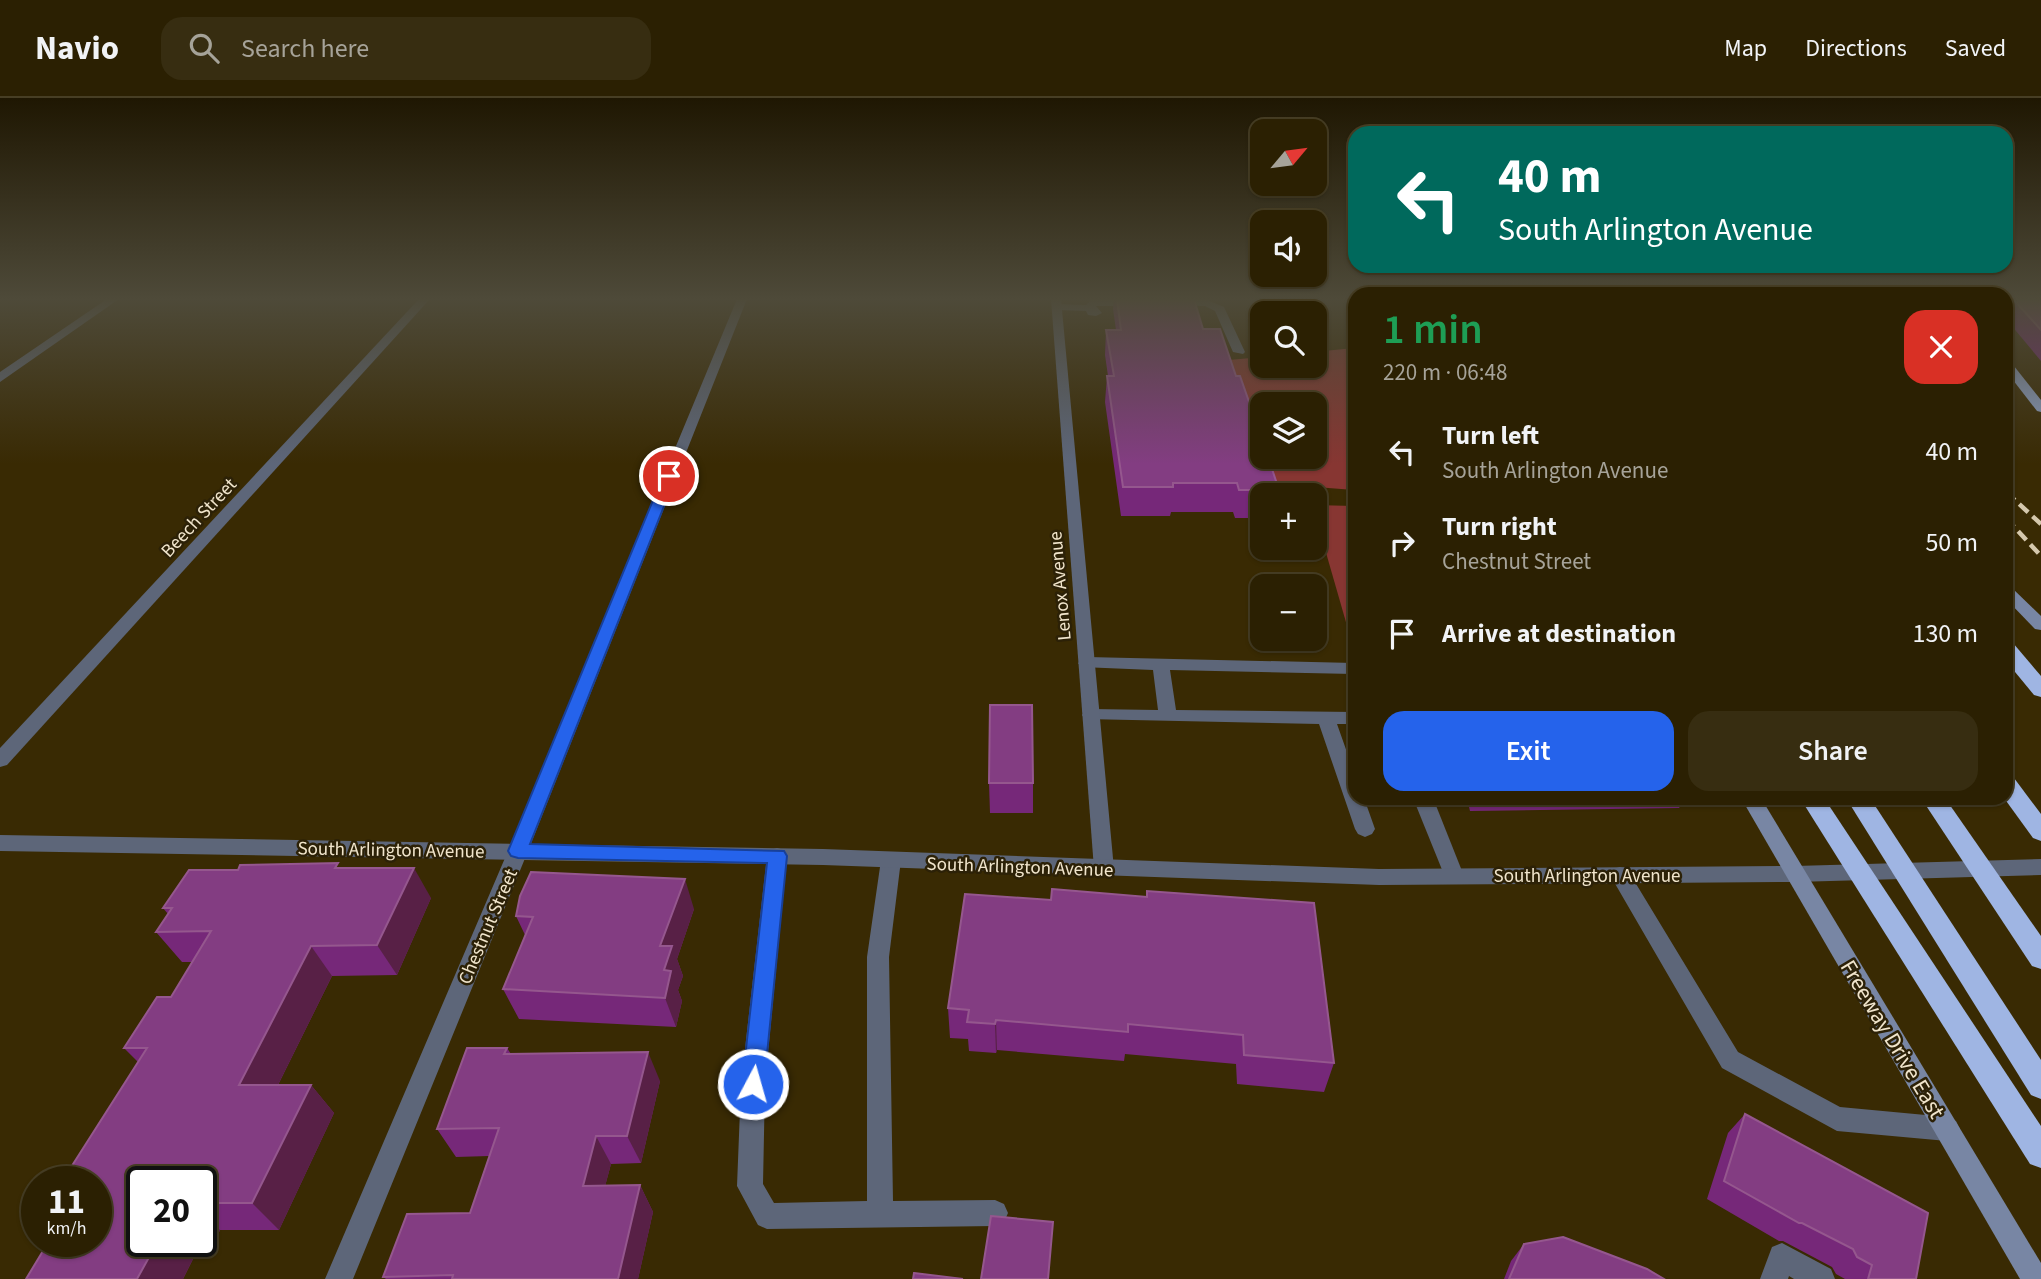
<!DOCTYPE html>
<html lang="en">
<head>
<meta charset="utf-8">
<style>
	body { margin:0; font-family:"Source Sans 3",sans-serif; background:#372d11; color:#f1f3f6; height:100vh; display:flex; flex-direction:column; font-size:26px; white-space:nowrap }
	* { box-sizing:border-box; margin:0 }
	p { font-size:23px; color:#a6a399 }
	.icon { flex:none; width:38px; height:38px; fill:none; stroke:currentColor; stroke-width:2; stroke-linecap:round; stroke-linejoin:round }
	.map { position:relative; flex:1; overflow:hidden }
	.sheet { position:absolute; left:1348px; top:189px; width:665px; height:518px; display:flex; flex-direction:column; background:#2b2002; border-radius:21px; box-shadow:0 2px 5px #0004,0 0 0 2px #473e24 }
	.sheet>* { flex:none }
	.top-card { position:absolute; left:1348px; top:28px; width:665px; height:147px; border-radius:21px; box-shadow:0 2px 5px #0004,0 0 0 2px #473e24; background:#00695c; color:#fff; overflow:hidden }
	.needle { width:46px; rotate:61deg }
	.tools { position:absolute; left:1250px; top:21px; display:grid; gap:14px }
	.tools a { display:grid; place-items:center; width:77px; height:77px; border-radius:14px; background:#2b2002; box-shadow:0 2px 5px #0004,0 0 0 2px #473e24; font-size:35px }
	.speed { position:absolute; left:21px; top:1068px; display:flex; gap:14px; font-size:35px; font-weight:700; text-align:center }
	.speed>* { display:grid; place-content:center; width:91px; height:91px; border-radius:50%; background:#2b2002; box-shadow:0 2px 5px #0004,0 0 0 2px #473e24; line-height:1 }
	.speed small { font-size:18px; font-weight:400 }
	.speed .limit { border:4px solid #111; border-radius:10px; background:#fff; color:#111 }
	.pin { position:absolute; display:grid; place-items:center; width:60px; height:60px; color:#fff; margin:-30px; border:4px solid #fff; border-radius:50%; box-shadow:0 2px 7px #0007 }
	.me { position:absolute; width:77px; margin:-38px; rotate:6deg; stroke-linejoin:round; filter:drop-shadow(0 0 5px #0008) }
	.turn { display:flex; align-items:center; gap:24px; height:147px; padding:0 35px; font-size:32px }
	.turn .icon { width:91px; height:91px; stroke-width:2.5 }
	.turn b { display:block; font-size:49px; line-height:60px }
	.round { display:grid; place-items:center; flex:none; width:74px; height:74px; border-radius:21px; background:#372d11 }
	.overview { display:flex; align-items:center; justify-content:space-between; height:119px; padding:0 35px }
	h1 { font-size:42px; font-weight:600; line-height:52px; color:#1e9e55 }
	.cta { display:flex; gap:14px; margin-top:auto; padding:14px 35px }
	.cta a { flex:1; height:80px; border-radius:21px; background:#2563eb; color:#fff; font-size:28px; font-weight:600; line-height:80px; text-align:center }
	.cta a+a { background:#372d11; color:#f1f3f6 }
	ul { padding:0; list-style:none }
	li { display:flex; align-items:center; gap:21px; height:91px; padding:0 35px }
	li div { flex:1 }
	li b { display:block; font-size:26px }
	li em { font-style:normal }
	header { display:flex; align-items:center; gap:42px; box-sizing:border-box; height:98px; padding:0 35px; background:#2b2002; border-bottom:2px solid #473e24 }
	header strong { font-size:33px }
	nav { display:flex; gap:38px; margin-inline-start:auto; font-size:24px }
	.search { width:490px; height:63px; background:#372d11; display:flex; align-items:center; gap:18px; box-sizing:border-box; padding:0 24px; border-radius:21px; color:#a6a399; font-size:26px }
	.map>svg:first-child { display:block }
</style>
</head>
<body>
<header>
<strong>Navio</strong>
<div class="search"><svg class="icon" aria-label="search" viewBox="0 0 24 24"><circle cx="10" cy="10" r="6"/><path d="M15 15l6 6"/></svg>Search here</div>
<nav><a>Map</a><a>Directions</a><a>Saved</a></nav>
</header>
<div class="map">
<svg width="2041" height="1181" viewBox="0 0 2041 1181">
	<rect width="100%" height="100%" fill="#392a03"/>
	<g fill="#873632">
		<polygon points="1354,250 1354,392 1277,386 1267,359 1314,359 1314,306 1262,306 1262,346 1229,262 1262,259 1262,268 1314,268 1314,254"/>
		<polygon points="1314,407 1354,408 1354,552 1314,413"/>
	</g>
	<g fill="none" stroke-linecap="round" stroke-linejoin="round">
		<g fill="#5d6679" fill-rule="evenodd">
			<polygon points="1091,202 1135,202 1140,205 1135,208 1096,208 1102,215 1096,218 1088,217 1086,213 1057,212 1052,209 1057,206 1086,207"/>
			<polygon points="1173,202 1207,202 1224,209 1245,254 1243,256 1233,254 1215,213 1205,208 1169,207 1168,205"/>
			<polygon points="1087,559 1354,565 1354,576 1170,572 1176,612 1354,614 1354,626 1337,626 1354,674 1354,700 1364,700 1375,731 1372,736 1365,739 1358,736 1355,731 1319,626 1085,621 1082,617 1085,613 1091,611 1158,612 1153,572 1081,569 1078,565"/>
			<polygon points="1413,700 1433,700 1464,778 1461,784 1454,786 1447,784"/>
			<polygon points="777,750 784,752 787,758 765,986 763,1086 774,1105 867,1103 867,859 881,762 884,756 891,754 898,756 901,762 889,859 893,1103 995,1102 1004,1106 1008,1115 1004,1124 995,1128 767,1131 758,1127 737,1088 741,986 767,758 770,752"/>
			<polygon points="1620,769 1627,771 1738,954 1840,1009 1947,1019 1956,1023 1960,1031 1956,1039 1947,1043 1837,1033 1722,970 1610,777 1613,771"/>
			<polygon points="1782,1145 1831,1171 1835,1181 1794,1181 1789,1178 1788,1181 1760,1181 1772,1149"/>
		</g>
		<g fill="#5d6679" fill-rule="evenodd">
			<polygon points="107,201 119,201 0,284 0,274"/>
			<polygon points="419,201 430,201 7,667 0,669 0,650"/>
			<polygon points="737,201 747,201 528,753 353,1181 325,1181 508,753"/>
			<polygon points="1051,201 1061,201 1114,771 1111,777 1104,779 1097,777 1094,771"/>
		</g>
		<polygon fill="#5d6679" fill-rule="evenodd" points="0,737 823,751 1379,771 1795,768 2041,761 2041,777 1795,784 1379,787 823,767 0,753"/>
		<g fill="#7886a4" fill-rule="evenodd">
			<polygon points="2006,488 2012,490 2041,518 2041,532 2035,531 2006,501"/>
			<polygon points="1741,700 1761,700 2041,1165 2041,1181 2020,1181"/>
		</g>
		<polygon fill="#8c9fc5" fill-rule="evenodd" points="2006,262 2010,263 2041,302 2041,314 2037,313 2006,273"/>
		<g fill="#9fb5e3" fill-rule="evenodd">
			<polygon points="2006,544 2013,545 2041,578 2041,599 2034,597 2006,563"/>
			<polygon points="2006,678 2014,680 2041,716 2041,743 2033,740 2004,700"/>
			<polygon points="1800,700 1824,700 2041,1028 2041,1070 2030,1066"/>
			<polygon points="1846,700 1870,700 2041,962 2041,1001 2031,997"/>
			<polygon points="1921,700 1945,700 2041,838 2041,871 2032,868"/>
		</g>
		<g stroke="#d5c8ad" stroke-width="4.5" stroke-dasharray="12 6" stroke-linecap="butt">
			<polyline points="2006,394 2041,426"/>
			<polyline points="2006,420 2041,458"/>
		</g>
	</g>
	<g fill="#762879" fill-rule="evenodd">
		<polygon points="1114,201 1194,201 1203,231 1279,392 1278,397 1262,397 1262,420 1235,420 1233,414 1171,414 1170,418 1121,418 1105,304 1107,278 1108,278 1105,257 1106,232 1116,232 1113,211"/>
		<polygon points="2006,201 2041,201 2041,263 2006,221"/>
		<polygon points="989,685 1033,685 1033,715 990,715"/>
		<polygon points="1459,700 1687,700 1683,707 1681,707 1679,710 1470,713 1469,709 1463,709"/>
		<path d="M342,770l89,30 -34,77 -65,1 -54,109h33l23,28 -55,117h-59l-5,11h-13l-19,38h-157l70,-98h-17l-11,-9 70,-110 -14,-14 47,-51 21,-35h-10l-26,-30 12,-18 -5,-6zM201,1083v60h-59z"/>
		<polygon points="1147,793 1334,965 1324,994 1237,986 1236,966 1125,956 1124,963 997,952 996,955 969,953 968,941 950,940 948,910 1051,802 1146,798"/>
		<polygon points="694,811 677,861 683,878 678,892 682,903 676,929 519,921 503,891 525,837 516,818"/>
		<polygon points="507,950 511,956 660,983 641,1065 611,1066 605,1088 640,1087 653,1114 638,1181 386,1181 383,1179 470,1115 489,1058 456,1059 437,1031"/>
		<polygon points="1745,1016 1916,1181 1845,1181 1836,1176 1832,1169 1783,1143 1779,1143 1707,1101 1728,1035"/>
		<polygon points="1524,1146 1664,1181 1504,1181 1511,1163"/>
	</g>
	<g fill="#582046">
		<polygon points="414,770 431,800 397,877 377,847"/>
		<polygon points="685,781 694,811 677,861 683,878 678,892 682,903 676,929 665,900 664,872 660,848"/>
		<polygon points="311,848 332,878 264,1015 239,987"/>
		<polygon points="996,922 997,952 996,955 995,926"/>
		<polygon points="648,954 660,983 641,1065 627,1038"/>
		<polygon points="311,987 334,1015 279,1132 252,1105"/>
		<polygon points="596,1038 611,1066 598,1115 583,1088"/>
		<polygon points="640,1087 653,1114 638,1181 618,1181"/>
		<polygon points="201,1115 220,1132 215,1143 201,1131"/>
		<polygon points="201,1142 202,1143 183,1181 137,1181 158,1143 201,1143"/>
	</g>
	<g fill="#833d82" stroke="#95578e" stroke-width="2">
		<polygon points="1117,201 1194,201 1203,231 1220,231 1236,278 1240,278 1262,341 1262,359 1268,359 1279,392 1239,392 1237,385 1173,385 1173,389 1123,389 1107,278 1114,278 1106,232 1121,232"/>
		<polygon points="2013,201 2041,201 2041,232"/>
		<polygon points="990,607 1032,607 1033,685 989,685"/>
		<polygon points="338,765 335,770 414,770 377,847 311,848 239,987 311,987 252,1105 201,1105 201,1083 142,1083 142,1143 158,1143 137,1181 26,1181 49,1143 96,1143 96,1083 81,1083 86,1074 68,1074 147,950 124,950 157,899 171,899 211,833 156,834 172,810 163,810 189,772 238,772 240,767"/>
		<polygon points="531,774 685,781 660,848 672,848 664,872 671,873 665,900 503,891 533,819 516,818 520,798"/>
		<polygon points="1052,791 1147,799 1147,793 1314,805 1334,965 1244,957 1243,937 1128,926 1128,934 996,922 995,926 967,924 969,912 948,910 965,796 1051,802"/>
		<polygon points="467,950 507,950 504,956 648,954 627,1038 596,1038 583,1088 640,1087 618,1181 452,1181 453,1177 383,1179 407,1116 470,1115 499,1030 437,1031"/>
		<polygon points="1745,1016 1928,1115 1916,1181 1868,1181 1872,1167 1857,1159 1853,1151 1802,1125 1799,1125 1724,1083"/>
		<polygon points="991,1118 1053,1124 1048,1181 981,1181"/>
		<polygon points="1563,1139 1647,1171 1664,1181 1509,1181 1524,1146"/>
		<polygon points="914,1175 963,1181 913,1181"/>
	</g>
	<linearGradient id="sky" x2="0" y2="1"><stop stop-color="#1f1702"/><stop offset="0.55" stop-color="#4e4a39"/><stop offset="1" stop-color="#4e4a39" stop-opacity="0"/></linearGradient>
	<rect width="2041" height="366" fill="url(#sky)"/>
	<polygon fill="#2563eb" stroke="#184099" stroke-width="2" points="669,374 676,378 530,746 784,753 787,758 764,986 761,994 753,997 746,994 742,986 767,765 518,760 511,758 508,753 663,378"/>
	<g text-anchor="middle" stroke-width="5" stroke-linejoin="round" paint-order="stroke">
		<g font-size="19" fill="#f1e5cc" stroke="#2c2107">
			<text transform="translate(198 419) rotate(-47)" y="7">Beech Street</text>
			<text transform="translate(1059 488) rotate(-95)" y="7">Lenox Avenue</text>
			<text transform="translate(391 751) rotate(1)" y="7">South Arlington Avenue</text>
			<text transform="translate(1020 768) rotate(2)" y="7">South Arlington Avenue</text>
			<text x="1587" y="784">South Arlington Avenue</text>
			<text transform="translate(487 828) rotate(-67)" y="7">Chestnut Street</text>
		</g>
		<g font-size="23" fill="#f1e5cc" stroke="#2c2107">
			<text transform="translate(1893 941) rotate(59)" y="8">Freeway Drive East</text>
		</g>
	</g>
</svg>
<div class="tools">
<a><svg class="needle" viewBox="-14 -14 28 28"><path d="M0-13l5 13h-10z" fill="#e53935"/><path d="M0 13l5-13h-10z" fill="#a6a399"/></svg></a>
<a><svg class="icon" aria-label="sound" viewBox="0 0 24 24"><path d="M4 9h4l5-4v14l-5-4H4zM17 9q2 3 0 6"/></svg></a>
<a><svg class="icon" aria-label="search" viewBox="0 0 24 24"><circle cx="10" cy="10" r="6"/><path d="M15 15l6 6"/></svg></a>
<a><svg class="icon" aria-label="layers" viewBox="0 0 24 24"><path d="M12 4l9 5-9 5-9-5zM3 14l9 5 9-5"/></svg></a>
<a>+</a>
<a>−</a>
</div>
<div class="speed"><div>11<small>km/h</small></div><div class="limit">20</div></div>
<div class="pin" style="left:669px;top:378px;background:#d93025"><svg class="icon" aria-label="arrive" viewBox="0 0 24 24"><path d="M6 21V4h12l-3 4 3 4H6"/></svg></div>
<svg class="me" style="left:753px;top:986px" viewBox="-20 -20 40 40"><circle r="17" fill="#2563eb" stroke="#fff" stroke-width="3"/><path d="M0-11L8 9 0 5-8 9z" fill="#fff"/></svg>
<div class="top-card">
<div class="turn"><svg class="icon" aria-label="left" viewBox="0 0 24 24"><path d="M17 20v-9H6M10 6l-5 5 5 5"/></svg><div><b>40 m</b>South Arlington Avenue</div></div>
</div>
<section class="sheet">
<div class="overview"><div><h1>1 min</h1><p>220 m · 06:48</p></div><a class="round" style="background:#d93025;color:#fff"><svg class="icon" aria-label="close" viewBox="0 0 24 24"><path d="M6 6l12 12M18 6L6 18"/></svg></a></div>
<ul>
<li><svg class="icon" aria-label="left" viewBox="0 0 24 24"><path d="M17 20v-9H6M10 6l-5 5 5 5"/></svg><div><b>Turn left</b><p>South Arlington Avenue</p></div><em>40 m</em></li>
<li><svg class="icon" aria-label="right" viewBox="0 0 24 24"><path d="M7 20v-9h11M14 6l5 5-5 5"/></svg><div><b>Turn right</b><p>Chestnut Street</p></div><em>50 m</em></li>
<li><svg class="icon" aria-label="arrive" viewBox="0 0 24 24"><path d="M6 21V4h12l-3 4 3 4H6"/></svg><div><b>Arrive at destination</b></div><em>130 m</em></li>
</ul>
<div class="cta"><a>Exit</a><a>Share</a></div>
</section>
</div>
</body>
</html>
